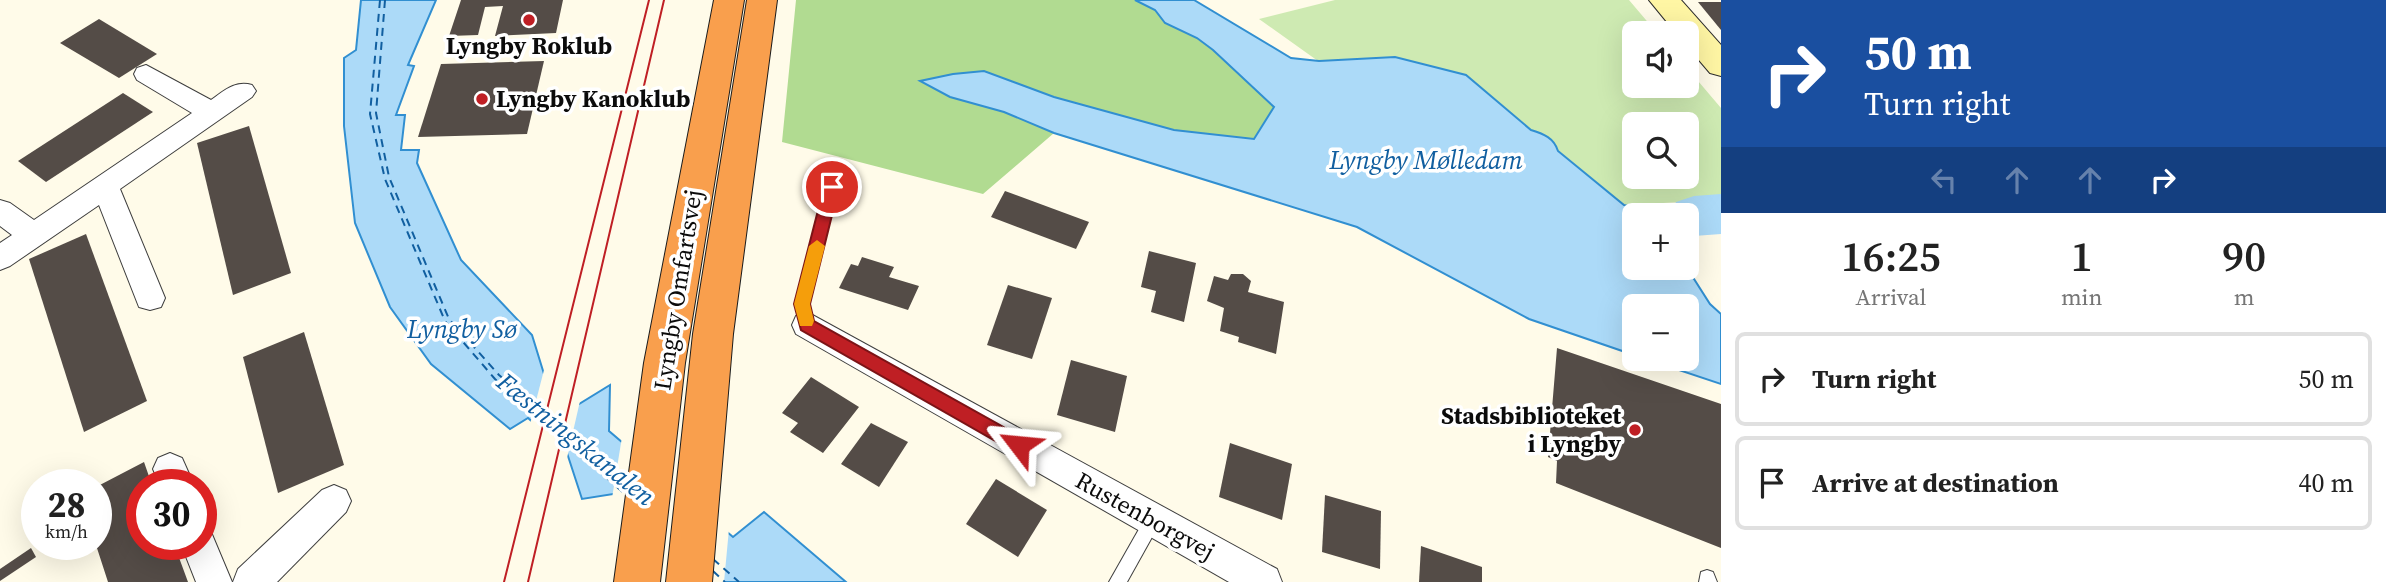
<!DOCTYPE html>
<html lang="en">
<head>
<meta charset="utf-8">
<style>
	body { margin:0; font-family:"Source Serif 4",serif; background:#f2f2f2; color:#222; height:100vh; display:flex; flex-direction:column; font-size:26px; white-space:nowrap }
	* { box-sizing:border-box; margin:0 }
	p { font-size:23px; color:#767676 }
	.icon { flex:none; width:38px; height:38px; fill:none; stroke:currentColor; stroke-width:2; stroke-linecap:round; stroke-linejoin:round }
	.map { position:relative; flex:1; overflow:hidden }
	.details { display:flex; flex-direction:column; background:#fff; width:665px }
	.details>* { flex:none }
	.hud { background:#1a4fa0; color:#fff; overflow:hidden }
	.controls { position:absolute; left:1622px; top:21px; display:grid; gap:14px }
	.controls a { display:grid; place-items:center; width:77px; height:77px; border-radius:10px; background:#fff; box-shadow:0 7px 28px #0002; font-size:35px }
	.speed { position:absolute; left:21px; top:469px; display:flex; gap:14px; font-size:35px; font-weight:700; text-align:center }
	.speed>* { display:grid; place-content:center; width:91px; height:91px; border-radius:50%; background:#fff; box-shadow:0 7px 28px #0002; line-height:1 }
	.speed small { font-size:18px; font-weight:400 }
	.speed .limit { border:10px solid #d22; background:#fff; color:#111 }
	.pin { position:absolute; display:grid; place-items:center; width:60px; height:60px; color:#fff; margin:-30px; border:4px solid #fff; border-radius:50%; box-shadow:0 2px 7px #0007 }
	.me { position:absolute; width:77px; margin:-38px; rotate:299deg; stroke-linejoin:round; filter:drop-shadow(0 0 5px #0008) }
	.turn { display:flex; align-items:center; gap:24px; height:147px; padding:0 28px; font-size:32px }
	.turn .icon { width:91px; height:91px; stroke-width:2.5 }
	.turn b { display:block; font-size:49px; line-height:60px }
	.lanes { display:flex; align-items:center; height:66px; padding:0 28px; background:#0003; justify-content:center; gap:35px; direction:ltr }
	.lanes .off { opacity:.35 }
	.eta { display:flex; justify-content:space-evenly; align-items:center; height:119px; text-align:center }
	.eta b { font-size:42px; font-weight:600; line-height:49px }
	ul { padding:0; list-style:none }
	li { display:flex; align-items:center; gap:21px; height:94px; margin:0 14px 10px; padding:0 14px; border:4px solid #e0e0e0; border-radius:10px }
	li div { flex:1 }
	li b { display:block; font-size:26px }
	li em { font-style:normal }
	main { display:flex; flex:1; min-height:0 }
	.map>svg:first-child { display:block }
</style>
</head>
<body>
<main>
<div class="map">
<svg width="1721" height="582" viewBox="0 0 1721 582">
	<rect width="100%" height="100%" fill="#fffbe9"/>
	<path fill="#ceeab2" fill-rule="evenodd" d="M1335,0h294l28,33h-23v53h53v-18l34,40v92l-97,5 -66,-54c-4,-13 -14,-17 -27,-21l-65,-55 -70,-18 -78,4 -59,-42zM1634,124h53v53h-53z"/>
	<polygon fill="#b1db91" points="796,0 1135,0 1155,10 1165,23 1197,38 1213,50 1274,107 1253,140 1174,130 1054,97 984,72 922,81 950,97 1004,112 1054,133 983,194 782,142"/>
	<g fill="#acdaf8" stroke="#318fd1" stroke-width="2">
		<polygon points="361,0 436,0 408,65 414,66 396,115 405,115 401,150 419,150 417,163 461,260 532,335 544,374 579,404 610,385 609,431 733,537 764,512 846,582 712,582 613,494 582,499 567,453 528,418 510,429 431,364 390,307 355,223 344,126 344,58 356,50"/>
		<path d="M1135,0h59l97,58 28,3 76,-4 71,18 65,55c13,4 23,8 27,21l66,54 23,6 42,-3 13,18 -15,3v-14h-53v53h53l23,36 11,10v70l-75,-25h41v-53h-53v49l-105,-36 -172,-92 -303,-94 -50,-21 -54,-15 -30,-16 33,-7 31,-3 70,26 120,33 80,9 20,-32 -61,-57 -16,-12 -32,-15 -10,-13z"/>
	</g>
	<g fill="#fffbe9">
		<polygon points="544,370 580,401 567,458 530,424"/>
		<polygon points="622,437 729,529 724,582 706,582 612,498"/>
	</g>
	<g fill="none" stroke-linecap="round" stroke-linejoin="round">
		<polygon fill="#acdaf8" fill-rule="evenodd" points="1721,194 1721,234 1694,236 1687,234 1687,215 1669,215 1676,202 1694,196"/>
		<g stroke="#115fa0" stroke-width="2" stroke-dasharray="8 6" stroke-linecap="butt">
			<polyline points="380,0 370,114 385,179 445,321 495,379 627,496"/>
			<polyline points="385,0 376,113 389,177 449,319 499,375 629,487"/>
			<polyline points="713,559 739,582"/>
			<polyline points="713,571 725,582"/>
		</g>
	</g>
	<g fill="#544c47">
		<polygon points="461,0 563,0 556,33 495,36 503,6 485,7 478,35 449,36"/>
		<polygon points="1698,2 1721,2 1721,30"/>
		<polygon points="99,19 157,54 119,78 60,43"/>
		<polygon points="544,61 527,134 418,137 441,64"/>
		<polygon points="123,93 153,112 46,182 18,161"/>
		<polygon points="249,126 291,273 233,295 197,143"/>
		<polygon points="1005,191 1089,222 1076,249 991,217"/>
		<polygon points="86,234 147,401 84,432 29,259"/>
		<polygon points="1149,251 1196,263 1184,322 1151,312 1156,291 1141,287"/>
		<polygon points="862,257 894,267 889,277 919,286 908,310 839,288 851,264 858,266"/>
		<polygon points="1231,274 1243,274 1251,281 1248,292 1284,302 1276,354 1238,342 1239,337 1220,331 1224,308 1207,301 1214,276 1228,280"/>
		<polygon points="1008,285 1052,298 1032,359 987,345"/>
		<polygon points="304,332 344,465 278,493 243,357"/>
		<polygon points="1557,348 1721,404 1721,548 1556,483 1557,461 1548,457"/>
		<polygon points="1071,360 1127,376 1115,432 1057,415"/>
		<polygon points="811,377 859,407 823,453 790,432 798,423 782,413"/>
		<polygon points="871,423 908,442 879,487 841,464"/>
		<polygon points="1230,443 1292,464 1282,520 1219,497"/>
		<polygon points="144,462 152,485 142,485 142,544 174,544 188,582 108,582 96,545 96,487"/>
		<polygon points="996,479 1047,510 1018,557 966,524"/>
		<polygon points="1325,495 1381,511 1380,569 1322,552"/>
		<polygon points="1421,546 1482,567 1482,582 1419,582"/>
		<polygon points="31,548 36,557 0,581 0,569"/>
	</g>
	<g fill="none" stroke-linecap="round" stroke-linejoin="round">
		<defs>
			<g id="lane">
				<polygon points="832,182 838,187 809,304 814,325 812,329 807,331 802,329 795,304 826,187"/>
				<polygon points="1153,513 1159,515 1161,521 1127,582 1109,582 1147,515"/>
				<polygon points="1707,570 1713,572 1717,582 1699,582 1701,572"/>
			</g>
			<g id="street">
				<path d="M146,65l65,35c13,-9 24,-20 41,-15l4,6 -4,6 -132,92 45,109 -4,9 -11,3 -11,-3 -40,-102 -89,61 -10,4v-27l12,-8 -12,-9v-26l10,3 24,17 158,-107 -55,-33 -3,-6 3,-6z"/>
				<polygon points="807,312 1277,569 1282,582 1229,582 796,334 792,325 796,316"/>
				<polygon points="170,453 182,458 194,485 160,485 153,469 158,458"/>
				<polygon points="334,485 346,490 351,501 346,512 277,582 233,582 238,569 322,490"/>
				<polygon points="201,528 211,532 232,582 196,582 181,544 201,544"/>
			</g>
			<polygon id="secondary" points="1649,0 1681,0 1721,45 1721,76 1710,73 1687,46 1687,33 1676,33"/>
			<g id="highway">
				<polygon points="714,0 744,0 685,363 660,582 614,582 644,363"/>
				<polygon points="747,0 777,0 733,334 712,582 666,582 693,334"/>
			</g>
		</defs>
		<use href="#lane" stroke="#3e3e3e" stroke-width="2"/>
		<use href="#street" stroke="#3e3e3e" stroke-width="2"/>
		<use href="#secondary" stroke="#2d2d2d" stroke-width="2"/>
		<use href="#highway" stroke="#1c1c1c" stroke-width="2"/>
		<use href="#lane" fill="#fff" fill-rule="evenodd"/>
		<use href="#street" fill="#fff" fill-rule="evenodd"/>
		<use href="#secondary" fill="#fff6a4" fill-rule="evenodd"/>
		<use href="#highway" fill="#f99f4d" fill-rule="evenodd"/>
		<g stroke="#bf1f24" stroke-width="2">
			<polyline points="504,582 649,0"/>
			<polyline points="528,582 664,0"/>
		</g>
	</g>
	<polygon fill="#bf1f24" stroke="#7c1417" stroke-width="2" points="832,182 839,187 810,304 814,321 1025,439 1028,445 1025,451 1019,453 1013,451 801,330 794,304 824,187"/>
	<polygon fill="#f59e0b" points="817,240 825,246 810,304 814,321 812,326 800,326 794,304 809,246"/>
	<g fill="#bf1f24" stroke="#fff" stroke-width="2.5">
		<circle cx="529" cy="20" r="7"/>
		<circle cx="482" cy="99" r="7"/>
		<circle cx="1635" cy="430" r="7"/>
	</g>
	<g text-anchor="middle" stroke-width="7" stroke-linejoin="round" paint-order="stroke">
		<g font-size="24" font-weight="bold" fill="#0b0b0b" stroke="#fff">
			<text x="529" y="54">Lyngby Roklub</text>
			<text x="496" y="107" text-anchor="start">Lyngby Kanoklub</text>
			<text x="1621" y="424" text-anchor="end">Stadsbiblioteket<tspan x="1621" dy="28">i Lyngby</tspan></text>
		</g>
		<g font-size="24" fill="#0b0b0b" stroke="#fff">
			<text transform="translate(678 290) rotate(-81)" y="8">Lyngby Omfartsvej</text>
			<text transform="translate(1145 516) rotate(29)" y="8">Rustenborgvej</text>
		</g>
		<g font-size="26" font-style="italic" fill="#115fa0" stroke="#fff">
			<text x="1426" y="169">Lyngby Mølledam</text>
			<text x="462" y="338">Lyngby Sø</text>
			<text transform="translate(576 439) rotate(39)" y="9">Fæstningskanalen</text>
		</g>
	</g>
</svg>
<div class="controls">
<a><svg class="icon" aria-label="sound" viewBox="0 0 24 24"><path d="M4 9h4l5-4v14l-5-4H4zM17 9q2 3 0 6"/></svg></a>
<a><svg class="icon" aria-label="search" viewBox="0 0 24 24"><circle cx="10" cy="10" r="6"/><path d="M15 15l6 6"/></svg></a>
<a>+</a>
<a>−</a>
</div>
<div class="speed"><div>28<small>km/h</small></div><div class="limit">30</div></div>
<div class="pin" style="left:832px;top:187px;background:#d93025"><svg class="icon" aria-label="arrive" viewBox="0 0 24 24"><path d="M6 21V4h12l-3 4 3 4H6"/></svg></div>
<svg class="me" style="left:1019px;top:445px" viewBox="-20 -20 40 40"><path d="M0-17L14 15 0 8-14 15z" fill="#bf1f24" stroke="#fff" stroke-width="4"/></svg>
</div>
<section class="details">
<div class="hud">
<div class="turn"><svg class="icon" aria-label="right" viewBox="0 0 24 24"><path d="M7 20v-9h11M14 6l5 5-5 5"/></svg><div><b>50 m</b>Turn right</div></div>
<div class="lanes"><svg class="icon off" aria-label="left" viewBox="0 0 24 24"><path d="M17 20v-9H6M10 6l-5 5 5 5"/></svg><svg class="icon off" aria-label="ahead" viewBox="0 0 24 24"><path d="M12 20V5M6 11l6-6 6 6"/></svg><svg class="icon off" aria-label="ahead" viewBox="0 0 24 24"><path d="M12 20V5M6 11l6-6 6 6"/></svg><svg class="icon" aria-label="right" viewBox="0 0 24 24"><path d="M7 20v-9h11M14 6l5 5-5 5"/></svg></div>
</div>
<div class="eta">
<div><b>16:25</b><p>Arrival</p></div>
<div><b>1</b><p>min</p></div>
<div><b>90</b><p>m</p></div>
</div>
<ul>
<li><svg class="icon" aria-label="right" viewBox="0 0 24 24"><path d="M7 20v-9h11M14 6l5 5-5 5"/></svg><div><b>Turn right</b></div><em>50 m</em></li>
<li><svg class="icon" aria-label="arrive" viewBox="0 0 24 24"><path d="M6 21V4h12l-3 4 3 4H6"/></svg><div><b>Arrive at destination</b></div><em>40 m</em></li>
</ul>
</section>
</main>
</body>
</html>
